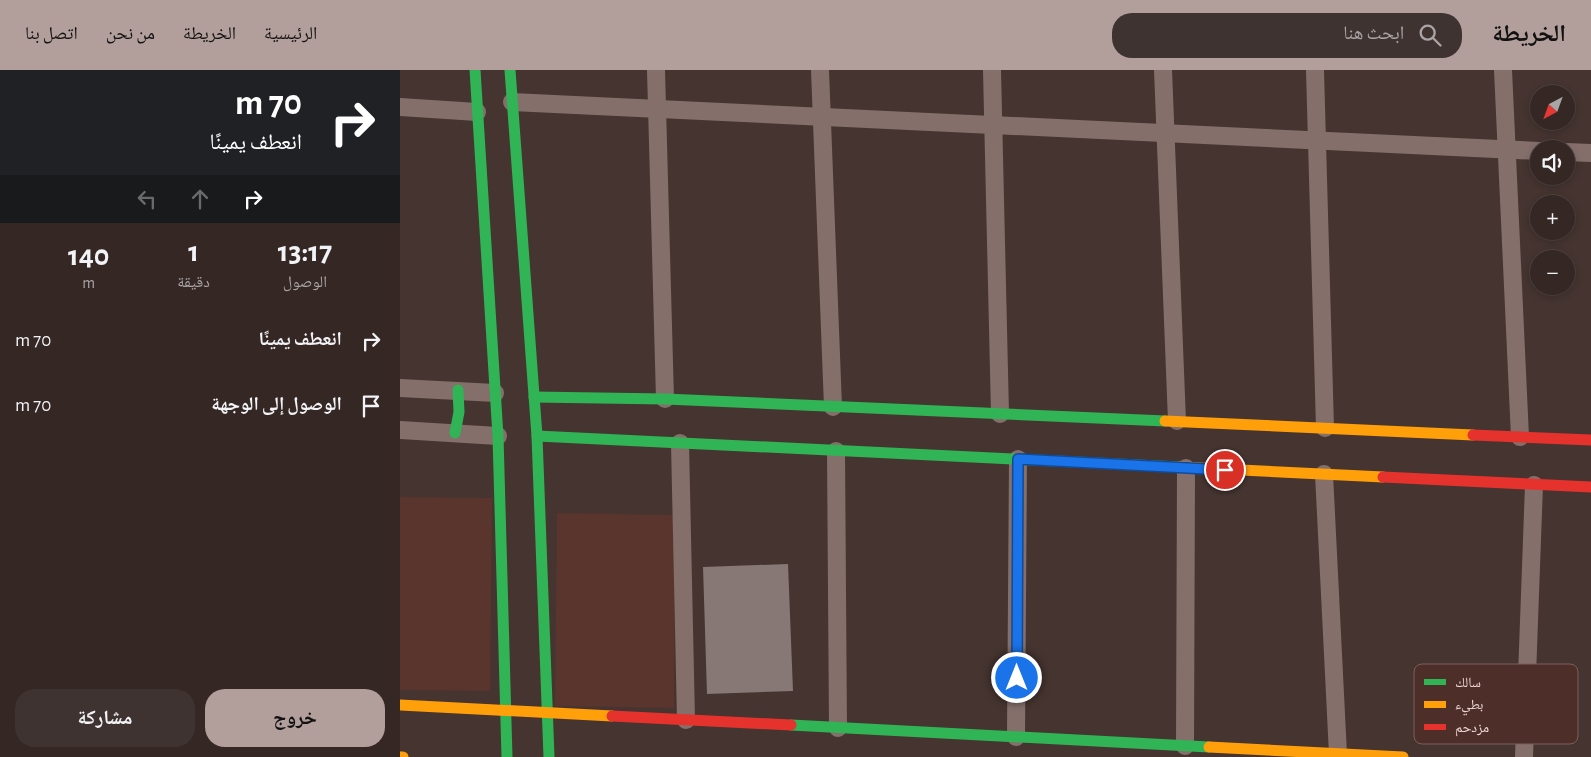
<!DOCTYPE html>
<html lang="ar">
<head>
<meta charset="utf-8">
<style>
	body { margin:0; font-family:"Alegreya Sans","Noto Naskh Arabic",sans-serif; background:#3f3331; color:#f1f3f6; direction:rtl; height:100vh; display:flex; flex-direction:column; font-size:19px; white-space:nowrap }
	* { box-sizing:border-box; margin:0 }
	p { font-size:16px; color:#a9a5a6 }
	.icon { flex:none; width:28px; height:28px; fill:none; stroke:currentColor; stroke-width:2; stroke-linecap:round; stroke-linejoin:round }
	.map { position:relative; flex:1; overflow:hidden; direction:ltr }
	.details { display:flex; flex-direction:column; background:#342724; width:400px }
	.details>* { flex:none }
	.top-card { background:#202124; color:#fff; overflow:hidden }
	.needle { width:32px; rotate:221deg }
	.fabs { position:absolute; left:1130px; top:15px; display:grid; gap:10px }
	.fabs a { display:grid; place-items:center; width:45px; height:45px; border-radius:50%; background:#342724; box-shadow:0 2px 8px #0003,0 0 0 1px #4e4441; font-size:25px }
	.pin { position:absolute; display:grid; place-items:center; width:42px; height:42px; color:#fff; margin:-21px; border:2px solid #fff; border-radius:50%; box-shadow:0 1px 5px #0007 }
	.me { position:absolute; width:55px; margin:-28px; rotate:0deg; stroke-linejoin:round; filter:drop-shadow(0 0 4px #0008) }
	.turn { display:flex; align-items:center; gap:18px; height:105px; padding:0 15px; font-size:22px }
	.turn .icon { width:65px; height:65px; stroke-width:2.5 }
	.turn b { display:block; font-size:35px; line-height:42px }
	.lanes { display:flex; align-items:center; height:48px; padding:0 15px; background:#0003; justify-content:center; gap:25px; direction:ltr }
	.lanes .off { opacity:.35 }
	.eta { display:flex; justify-content:space-evenly; align-items:center; height:85px; text-align:center }
	.eta b { font-size:30px; font-weight:700; line-height:35px }
	.primary-button { display:flex; gap:10px; margin-top:auto; padding:10px 15px }
	.primary-button a { flex:1; height:58px; border-radius:20px; background:#b29f9b; color:#111; font-size:20px; font-weight:700; line-height:58px; text-align:center }
	.primary-button a+a { background:#3f3331; color:#f1f3f6 }
	ul { padding:0; list-style:none }
	li { display:flex; align-items:center; gap:15px; height:65px; padding:0 15px }
	li div { flex:1 }
	li b { display:block; font-size:19px }
	li em { font-style:normal }
	header { display:flex; align-items:center; gap:30px; box-sizing:border-box; height:70px; padding:0 25px; background:#b29f9b; color:#111 }
	header strong { font-size:24px }
	nav { display:flex; gap:28px; margin-inline-start:auto; font-size:18px }
	.search { width:350px; height:45px; background:#3f3331; display:flex; align-items:center; gap:12px; box-sizing:border-box; padding:0 18px; border-radius:20px; color:#a9a5a6; font-size:19px }
	main { display:flex; flex:1; min-height:0 }
	.map>svg:first-child { display:block }
</style>
</head>
<body>
<header>
<strong>الخريطة</strong>
<div class="search"><svg class="icon" aria-label="search" viewBox="0 0 24 24"><circle cx="10" cy="10" r="6"/><path d="M15 15l6 6"/></svg>ابحث هنا</div>
<nav><a>الرئيسية</a><a>الخريطة</a><a>من نحن</a><a>اتصل بنا</a></nav>
</header>
<main>
<div class="map">
<svg width="1191" height="687" viewBox="0 0 1191 687">
	<rect width="100%" height="100%" fill="#453430"/>
	<g fill="#59352d">
		<polygon points="0,427 92,428 90,621 0,620"/>
		<polygon points="157,443 275,445 274,638 155,636"/>
	</g>
	<polygon fill="#887875" points="388,494 393,621 307,624 303,497"/>
	<g fill="none" stroke-linecap="round" stroke-linejoin="round">
		<g stroke="#846f6b" stroke-width="18">
			<polyline points="256,0 265,329"/>
			<polyline points="420,0 433,337"/>
			<polyline points="592,0 600,344"/>
			<polyline points="763,0 777,351"/>
			<polyline points="915,0 925,358"/>
			<polyline points="1103,0 1120,367"/>
			<polyline points="112,32 1139,81"/>
			<polyline points="0,37 77,42"/>
			<polyline points="1166,82 1191,83"/>
			<polyline points="0,318 95,323"/>
			<polyline points="0,360 98,366"/>
			<polyline points="280,373 286,650"/>
			<polyline points="436,381 438,658"/>
			<polyline points="924,404 938,684"/>
			<polyline points="616,667 618,389"/>
			<polyline points="785,676 786,398"/>
			<polyline points="1124,687 1134,415"/>
		</g>
		<g stroke="#30b455" stroke-width="11">
			<polyline points="75,0 98,366 107,687"/>
			<polyline points="110,0 137,366 149,687"/>
			<polyline points="134,327 265,329 765,351"/>
			<polyline points="55,363 59,342 58,320"/>
			<polyline points="137,366 779,397"/>
			<polyline points="391,655 809,677"/>
		</g>
		<g stroke="#ff9f0a" stroke-width="11">
			<polyline points="765,351 1073,365"/>
			<polyline points="779,397 983,407"/>
			<polyline points="0,635 212,646"/>
			<polyline points="809,677 1003,687"/>
			<polyline points="0,687 3,687"/>
		</g>
		<g stroke="#e5322d" stroke-width="11">
			<polyline points="1073,365 1191,370"/>
			<polyline points="983,407 1191,417"/>
			<polyline points="212,646 391,655"/>
		</g>
	</g>
	<g fill="none" stroke-linecap="round" stroke-linejoin="round">
		<defs>
			<polyline id="route" points="617,608 618,389 825,400"/>
		</defs>
		<use href="#route" stroke="#114b97" stroke-width="12"/>
		<use href="#route" stroke="#1a73e8" stroke-width="9"/>
	</g>
	<rect x="1014" y="594" width="164" height="80" rx="8" fill="#4d2e28" stroke="#7d615c" stroke-width="1"/>
	<rect x="1024" y="609" width="22" height="6" fill="#30b455"/>
	<rect x="1024" y="631" width="22" height="7" fill="#ff9f0a"/>
	<rect x="1024" y="654" width="22" height="6" fill="#e5322d"/>
	<g font-size="14" fill="#edd8d4">
		<text x="1055" y="617">سالك</text>
		<text x="1055" y="639">بطيء</text>
		<text x="1055" y="662">مزدحم</text>
	</g>
</svg>
<div class="fabs">
<a><svg class="needle" viewBox="-14 -14 28 28"><path d="M0-13l5 13h-10z" fill="#e53935"/><path d="M0 13l5-13h-10z" fill="#a9a5a6"/></svg></a>
<a><svg class="icon" aria-label="sound" viewBox="0 0 24 24"><path d="M4 9h4l5-4v14l-5-4H4zM17 9q2 3 0 6"/></svg></a>
<a>+</a>
<a>−</a>
</div>
<div class="pin" style="left:825px;top:400px;background:#d93025"><svg class="icon" aria-label="arrive" viewBox="0 0 24 24"><path d="M6 21V4h12l-3 4 3 4H6"/></svg></div>
<svg class="me" style="left:617px;top:608px" viewBox="-20 -20 40 40"><circle r="17" fill="#1a73e8" stroke="#fff" stroke-width="3"/><path d="M0-11L8 9 0 5-8 9z" fill="#fff"/></svg>
</div>
<section class="details">
<div class="top-card">
<div class="turn"><svg class="icon" aria-label="right" viewBox="0 0 24 24"><path d="M7 20v-9h11M14 6l5 5-5 5"/></svg><div><b>70 m</b>انعطف يمينًا</div></div>
<div class="lanes"><svg class="icon off" aria-label="left" viewBox="0 0 24 24"><path d="M17 20v-9H6M10 6l-5 5 5 5"/></svg><svg class="icon off" aria-label="ahead" viewBox="0 0 24 24"><path d="M12 20V5M6 11l6-6 6 6"/></svg><svg class="icon" aria-label="right" viewBox="0 0 24 24"><path d="M7 20v-9h11M14 6l5 5-5 5"/></svg></div>
</div>
<div class="eta">
<div><b>13:17</b><p>الوصول</p></div>
<div><b>1</b><p>دقيقة</p></div>
<div><b>140</b><p>m</p></div>
</div>
<ul>
<li><svg class="icon" aria-label="right" viewBox="0 0 24 24"><path d="M7 20v-9h11M14 6l5 5-5 5"/></svg><div><b>انعطف يمينًا</b></div><em>70 m</em></li>
<li><svg class="icon" aria-label="arrive" viewBox="0 0 24 24"><path d="M6 21V4h12l-3 4 3 4H6"/></svg><div><b>الوصول إلى الوجهة</b></div><em>70 m</em></li>
</ul>
<div class="primary-button"><a>خروج</a><a>مشاركة</a></div>
</section>
</main>
</body>
</html>
